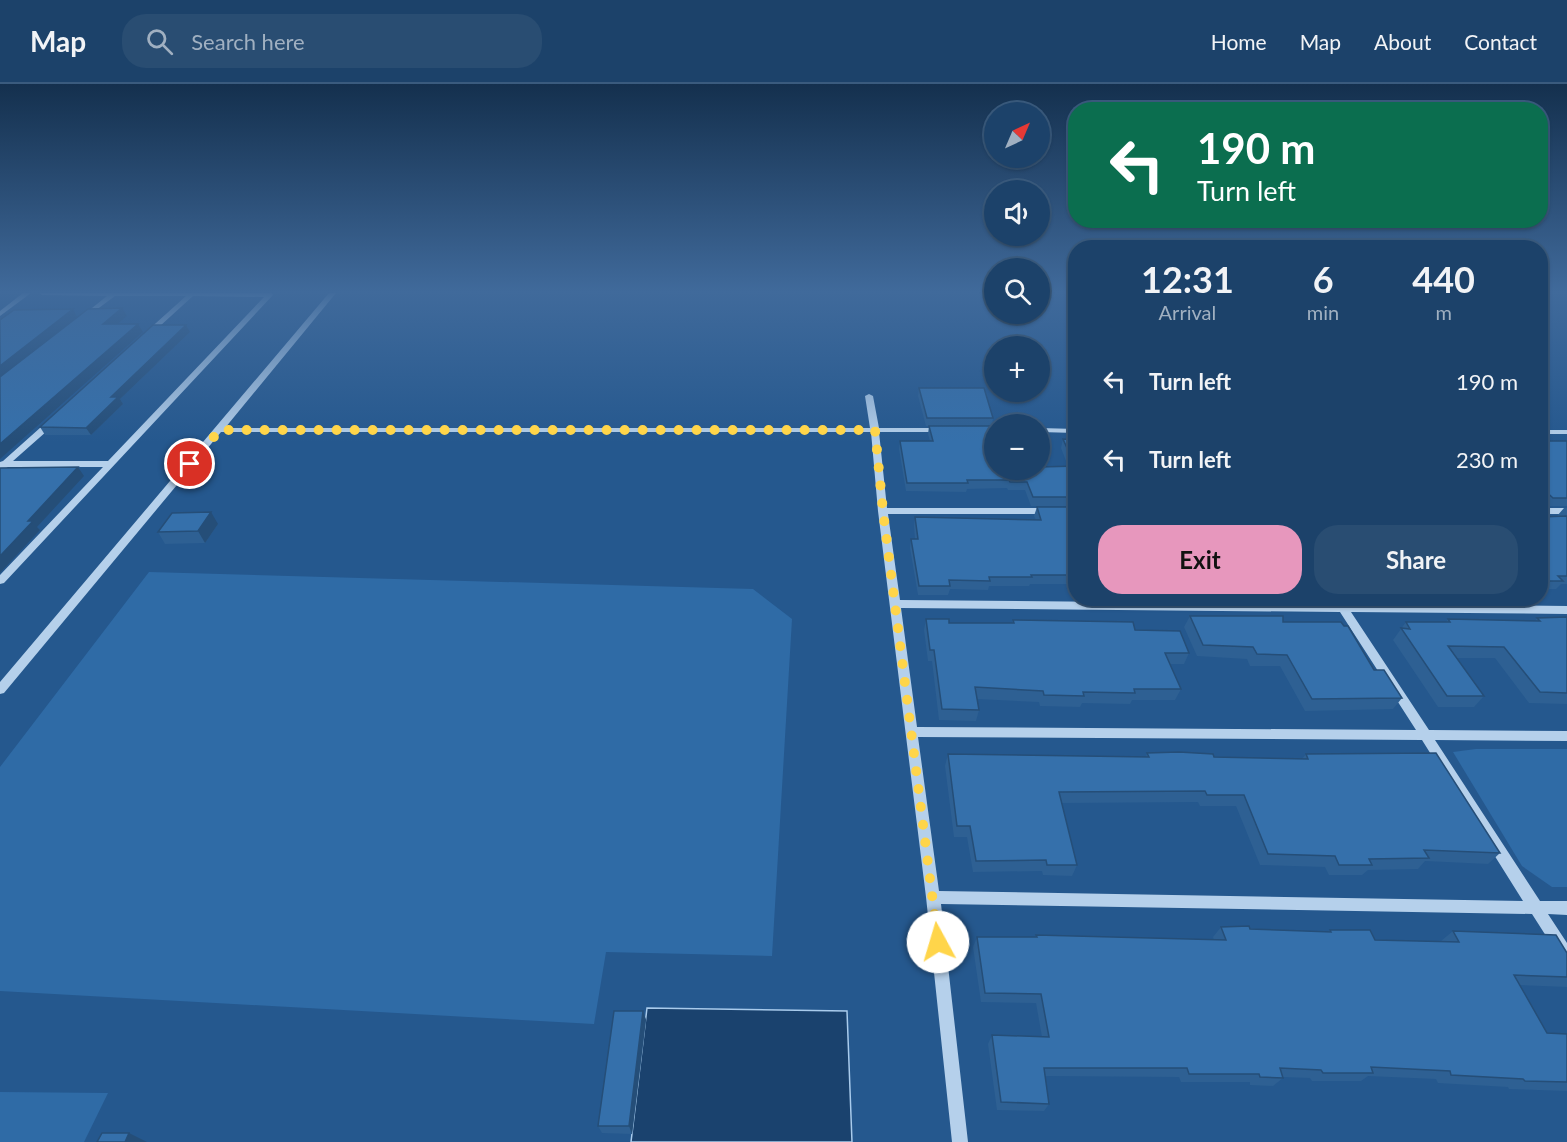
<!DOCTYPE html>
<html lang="en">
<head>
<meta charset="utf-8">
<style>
	body { margin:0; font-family:Lato,sans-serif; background:#294d72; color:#f1f3f6; height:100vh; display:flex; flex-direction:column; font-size:22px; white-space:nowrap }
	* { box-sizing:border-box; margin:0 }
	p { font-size:20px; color:#a0b0c1 }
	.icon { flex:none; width:33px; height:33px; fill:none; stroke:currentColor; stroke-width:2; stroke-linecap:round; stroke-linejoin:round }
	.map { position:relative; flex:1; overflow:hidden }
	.sheet { position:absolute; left:1068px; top:156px; width:480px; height:366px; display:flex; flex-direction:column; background:#1c426a; border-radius:24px; box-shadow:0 2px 4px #0004,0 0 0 2px #3a5b7e }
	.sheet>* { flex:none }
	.hud { position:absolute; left:1068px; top:18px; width:480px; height:126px; border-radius:24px; box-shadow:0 2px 4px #0004,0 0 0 2px #3a5b7e; background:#0b6e4f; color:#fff; overflow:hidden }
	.needle { width:39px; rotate:44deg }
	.fabs { position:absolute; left:984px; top:18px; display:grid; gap:12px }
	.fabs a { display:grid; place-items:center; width:66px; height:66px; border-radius:50%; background:#1c426a; box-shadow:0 2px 4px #0004,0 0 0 2px #3a5b7e; font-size:30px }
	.pin { position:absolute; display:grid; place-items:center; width:51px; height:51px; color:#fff; margin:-26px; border:3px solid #fff; border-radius:50%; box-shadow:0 2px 6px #0007 }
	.me { position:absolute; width:66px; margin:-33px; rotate:354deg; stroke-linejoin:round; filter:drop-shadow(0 0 4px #0008) }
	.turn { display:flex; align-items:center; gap:21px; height:126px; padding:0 30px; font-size:27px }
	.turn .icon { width:78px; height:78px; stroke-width:2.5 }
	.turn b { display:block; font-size:42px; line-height:51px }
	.eta { display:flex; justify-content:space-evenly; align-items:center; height:102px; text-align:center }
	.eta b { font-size:36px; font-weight:700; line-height:42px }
	.button { display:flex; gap:12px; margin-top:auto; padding:12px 30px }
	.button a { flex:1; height:69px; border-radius:24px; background:#e797bd; color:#111; font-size:24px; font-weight:700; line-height:69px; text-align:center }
	.button a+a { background:#294d72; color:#f1f3f6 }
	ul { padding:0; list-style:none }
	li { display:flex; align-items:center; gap:18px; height:78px; padding:0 30px }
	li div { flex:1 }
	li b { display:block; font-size:22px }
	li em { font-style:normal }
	header { display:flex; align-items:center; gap:36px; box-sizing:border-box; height:84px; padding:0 30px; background:#1c426a; border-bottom:2px solid #3a5b7e }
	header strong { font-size:28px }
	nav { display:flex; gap:33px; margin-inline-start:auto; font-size:21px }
	.search { width:420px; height:54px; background:#294d72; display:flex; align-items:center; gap:15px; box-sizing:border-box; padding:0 21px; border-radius:24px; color:#a0b0c1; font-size:22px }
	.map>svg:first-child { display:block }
</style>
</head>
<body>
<header>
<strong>Map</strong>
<div class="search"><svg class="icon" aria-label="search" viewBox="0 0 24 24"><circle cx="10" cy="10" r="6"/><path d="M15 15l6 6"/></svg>Search here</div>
<nav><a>Home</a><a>Map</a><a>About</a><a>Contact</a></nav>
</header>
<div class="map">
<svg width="1567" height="1058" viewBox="0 0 1567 1058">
	<rect width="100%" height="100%" fill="#25588e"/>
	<g fill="#2f6ba6">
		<polygon points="149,488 753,505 792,535 772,872 606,868 594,940 0,907 0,683"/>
		<polygon points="1476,665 1567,665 1567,803 1552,803 1522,782 1453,668"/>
		<polygon points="0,1008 108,1009 84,1058 0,1058"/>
	</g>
	<polygon fill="#1a426e" stroke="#a9cbec" stroke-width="1.5" points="647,924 847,927 852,1058 631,1058"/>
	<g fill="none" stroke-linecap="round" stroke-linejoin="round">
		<g fill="#b5d0eb" fill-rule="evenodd">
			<polygon points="23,209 31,209 0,232 0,227"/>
			<polygon points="39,209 272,209 273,211 4,499 0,500 0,491 103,383 8,383 0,388 0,378 3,377 50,335 53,335 57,337 56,339 13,377 108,377 264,213 193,212 149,252 146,252 146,248 186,212 115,212 84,235 82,234 82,232 107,212 42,211"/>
			<path d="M329,209h7l-111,135h645l-5,-32 4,-2 4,2 6,32h64l4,2 -4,2h-64l8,76h189v6h-188l12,86 436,4 -4,-6h11l3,6 221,2v8l-216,-2 78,118 138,1v10l-132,-1 105,161h27v14l-19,-1 19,29v20l-5,-2 -30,-47 -591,-10 27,238h-16l-26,-245 -48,-386 -7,-79h-650l-217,261 -4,1v-12zM901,524l439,4 76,118 -499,-3zM918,653l504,3 101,161 -584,-10z"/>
			<polygon points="1040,344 1076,345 1076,349 1040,348"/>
			<rect x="1540" y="346" width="27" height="4"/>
			<rect x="1540" y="424" width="27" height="6"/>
		</g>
	</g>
	<g fill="#2e6093">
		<polygon points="186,241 190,248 120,315 123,320 91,351 45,351 40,343"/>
		<polygon points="919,304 993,334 992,342 994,386 1068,382 1061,364 1063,355 1076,356 1076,422 1031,422 1025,406 1008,406 1007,404 967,405 966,408 906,407 899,365 900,357 930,357 928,350 929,342 926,342 918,312"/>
		<polygon points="1540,357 1567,357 1567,422 1546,422 1540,416"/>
		<polygon points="1037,423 1076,423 1076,500 1030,500 1029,502 989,502 988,506 950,505 948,511 918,511 910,464 911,455 915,455 914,442 915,433 1036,436 1034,432"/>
		<polygon points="1564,424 1567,424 1567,500 1561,500 1556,505 1540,505 1540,433 1557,432"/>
		<polygon points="218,440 205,459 165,460 158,448"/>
		<polygon points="1288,514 1313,514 1288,515"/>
		<polygon points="1190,532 1283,538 1374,586 1402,614 1393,625 1305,627 1280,582 1250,582 1247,575 1197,572 1184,543"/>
		<polygon points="1567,533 1567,620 1529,619 1495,574 1456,574 1484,612 1474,623 1438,623 1393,556 1406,538 1446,538 1448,535 1535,537 1537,534"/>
		<polygon points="926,535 949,539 1012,539 1013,536 1135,546 1189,569 1184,580 1170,580 1181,605 1175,616 1132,616 1130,620 1082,619 1080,623 1040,622 1039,618 977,615 979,626 976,637 939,636 932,577 928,577 924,546"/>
		<polygon points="1147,669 1214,673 1302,675 1306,670 1500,769 1488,780 1425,777 1418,785 1368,786 1362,791 1329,791 1325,783 1260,781 1236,722 1200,722 1198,718 1062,719 1077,781 1072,792 1043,791 1042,787 973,788 967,753 954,753 945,682 948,670 1146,673"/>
		<polygon points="1221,843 1328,848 1330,846 1375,856 1441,858 1441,857 1453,847 1567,869 1567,903 1519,901 1547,949 1567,950 1567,1007 1509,1005 1508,1003 1438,999 1436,995 1368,992 1361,997 1312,997 1310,994 1283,993 1283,994 1273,1002 1250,1001 1250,998 1181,998 1179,993 1045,992 1049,1020 1044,1027 997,1026 988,960 992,951 1042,953 1036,919 981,918 973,863 977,853 1035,853 1036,851 1214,856 1213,853"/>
		<polygon points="643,927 646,936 632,1050 602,1049 598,1042"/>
	</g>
	<g fill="#254e78">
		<polygon points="122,224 127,232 108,248 103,240"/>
		<polygon points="73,225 77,233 0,295 0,282"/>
		<polygon points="138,240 143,248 0,375 0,360"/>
		<polygon points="186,241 190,248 120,315 123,320 91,351 86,344 111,313"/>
		<polygon points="78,383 84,392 37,443 40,446 0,489 0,472 28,437"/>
		<polygon points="211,428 218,440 205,459 198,447"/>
		<polygon points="643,927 646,936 632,1050 629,1042"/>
		<polygon points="129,1049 147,1058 125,1058"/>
	</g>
	<g fill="#3570ab" stroke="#254e78" stroke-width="1.5">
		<polygon points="122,224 103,240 138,240 0,360 0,293 88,225"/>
		<polygon points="73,225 0,282 0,236 14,226"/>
		<polygon points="153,241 186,241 111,313 118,313 86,344 40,343"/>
		<polygon points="919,304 984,304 993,334 927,334"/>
		<polygon points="929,342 994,342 994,386 1040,386 1040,383 1075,382 1063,355 1076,356 1076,413 1033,413 1027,398 1010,398 1009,396 967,396 968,399 907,399 900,357 933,357"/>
		<polygon points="1540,357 1567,357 1567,414 1553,414 1540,402"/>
		<polygon points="78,383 28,437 33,437 0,472 0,384"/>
		<polygon points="1037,423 1076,423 1076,491 1031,491 1032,493 989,493 990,497 949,496 950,502 919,502 911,455 918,455 915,433 1041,436"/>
		<polygon points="211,428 198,447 158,448 172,429"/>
		<polygon points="1567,432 1567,492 1558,492 1563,497 1540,497 1540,433"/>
		<polygon points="1190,532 1283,532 1283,538 1341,538 1344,542 1348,542 1374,586 1384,586 1402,614 1312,615 1287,571 1257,570 1253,563 1203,561"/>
		<polygon points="1567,533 1567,609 1540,608 1504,563 1448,562 1484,612 1447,612 1401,544 1410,545 1406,538 1450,538 1448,535 1540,537 1537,534"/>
		<polygon points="926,535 949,535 949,539 1014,539 1013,536 1133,538 1135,546 1180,547 1189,569 1165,569 1181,605 1134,605 1135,609 1083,608 1084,612 1044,611 1043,607 975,603 979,626 942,625 934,566 930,566"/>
		<polygon points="1179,668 1213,670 1214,673 1308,675 1306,670 1436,669 1500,769 1424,766 1429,774 1369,775 1372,781 1339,781 1335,772 1268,770 1244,711 1207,711 1205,707 1059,708 1077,781 1047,781 1046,776 976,777 970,742 957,742 948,670 1149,673 1147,669"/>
		<polygon points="1249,842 1250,845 1331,848 1330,846 1370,846 1375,856 1459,858 1453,847 1556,851 1567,869 1567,893 1514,891 1547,949 1567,950 1567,998 1525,997 1523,995 1451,991 1450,987 1371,983 1373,989 1323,989 1321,986 1280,984 1283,994 1260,993 1259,990 1189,990 1187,984 1044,984 1049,1020 1001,1018 992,951 1049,953 1041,910 985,909 977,853 1037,853 1036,851 1226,856 1221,843"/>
		<polygon points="614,927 643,927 629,1042 598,1042"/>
		<polygon points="102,1049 129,1049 125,1058 97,1058"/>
	</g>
	<linearGradient id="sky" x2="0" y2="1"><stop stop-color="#14304e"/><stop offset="0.58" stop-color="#406a9b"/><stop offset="1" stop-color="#406a9b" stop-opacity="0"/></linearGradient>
	<rect width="1567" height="358" fill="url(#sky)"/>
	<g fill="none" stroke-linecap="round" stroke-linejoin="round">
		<polyline stroke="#ffd54a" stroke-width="10" stroke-dasharray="0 18" points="190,380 220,346 875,346 883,427 938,858"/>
	</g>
</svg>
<div class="fabs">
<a><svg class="needle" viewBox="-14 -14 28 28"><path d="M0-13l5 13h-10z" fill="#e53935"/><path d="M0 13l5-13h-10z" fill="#a0b0c1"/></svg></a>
<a><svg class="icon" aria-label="sound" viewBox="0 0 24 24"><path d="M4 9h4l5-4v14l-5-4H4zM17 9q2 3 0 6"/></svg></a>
<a><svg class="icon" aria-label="search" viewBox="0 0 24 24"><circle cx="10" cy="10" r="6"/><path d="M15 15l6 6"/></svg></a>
<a>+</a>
<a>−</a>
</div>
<div class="pin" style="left:190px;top:380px;background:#d93025"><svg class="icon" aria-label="arrive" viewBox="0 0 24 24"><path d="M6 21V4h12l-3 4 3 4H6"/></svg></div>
<svg class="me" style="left:938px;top:858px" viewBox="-20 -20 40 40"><circle r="19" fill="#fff"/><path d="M0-13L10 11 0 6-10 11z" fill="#ffd54a"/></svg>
<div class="hud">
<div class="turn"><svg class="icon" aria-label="left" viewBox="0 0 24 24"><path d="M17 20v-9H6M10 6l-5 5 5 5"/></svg><div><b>190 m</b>Turn left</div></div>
</div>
<section class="sheet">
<div class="eta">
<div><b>12:31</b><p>Arrival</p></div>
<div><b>6</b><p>min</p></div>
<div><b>440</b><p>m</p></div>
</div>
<ul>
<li><svg class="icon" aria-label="left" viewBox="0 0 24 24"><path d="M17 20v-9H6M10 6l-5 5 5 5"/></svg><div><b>Turn left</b></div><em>190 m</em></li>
<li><svg class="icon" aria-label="left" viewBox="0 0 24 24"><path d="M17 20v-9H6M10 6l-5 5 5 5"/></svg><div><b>Turn left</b></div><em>230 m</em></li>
</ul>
<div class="button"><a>Exit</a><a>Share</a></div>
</section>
</div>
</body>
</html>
